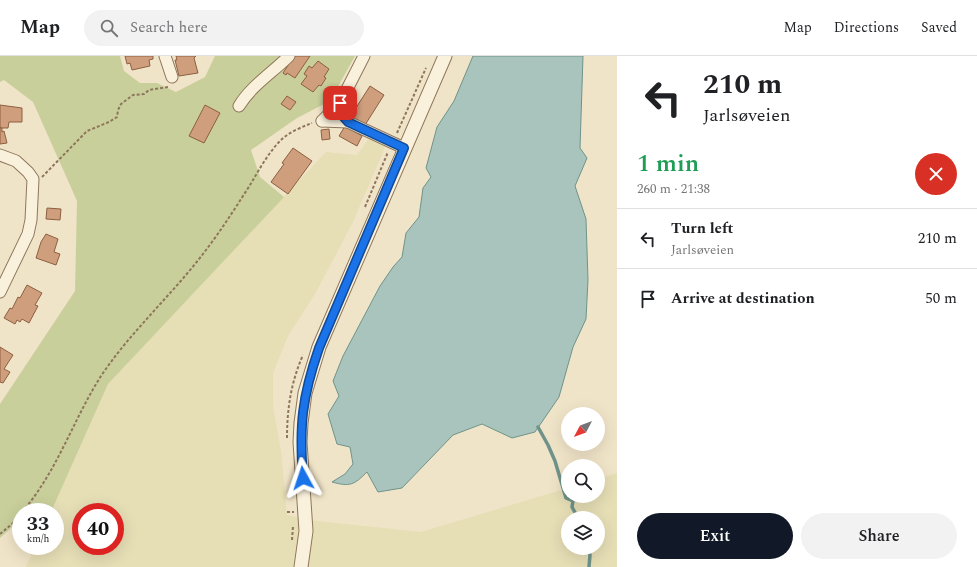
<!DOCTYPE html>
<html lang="en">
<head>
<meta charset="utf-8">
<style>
	body { margin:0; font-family:Spectral,serif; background:#f2f2f2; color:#202124; height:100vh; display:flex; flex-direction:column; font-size:15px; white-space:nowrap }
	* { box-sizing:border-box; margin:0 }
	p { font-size:13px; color:#757577 }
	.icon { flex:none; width:22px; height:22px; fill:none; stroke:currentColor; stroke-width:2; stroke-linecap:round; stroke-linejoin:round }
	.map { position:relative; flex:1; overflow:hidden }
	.sheet { display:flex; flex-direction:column; background:#fff; width:360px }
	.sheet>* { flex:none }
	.banner { background:#fff; color:#202124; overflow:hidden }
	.needle { width:26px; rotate:229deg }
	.controls { position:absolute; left:561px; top:351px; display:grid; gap:8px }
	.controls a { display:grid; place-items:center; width:44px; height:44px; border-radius:50%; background:#fff; box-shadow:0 4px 16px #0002; font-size:20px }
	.speed { position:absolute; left:12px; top:447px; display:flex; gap:8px; font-size:20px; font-weight:700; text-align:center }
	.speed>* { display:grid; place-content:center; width:52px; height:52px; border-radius:50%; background:#fff; box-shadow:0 4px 16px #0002; line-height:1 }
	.speed small { font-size:10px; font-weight:400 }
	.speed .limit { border:6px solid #d22; background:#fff; color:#111 }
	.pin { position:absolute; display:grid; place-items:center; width:34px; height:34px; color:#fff; margin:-17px; border-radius:8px; box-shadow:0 2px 6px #0006 }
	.me { position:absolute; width:44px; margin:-22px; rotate:355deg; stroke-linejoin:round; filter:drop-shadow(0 0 3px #0008) }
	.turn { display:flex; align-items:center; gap:14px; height:84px; padding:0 20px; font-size:18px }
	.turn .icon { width:52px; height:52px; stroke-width:2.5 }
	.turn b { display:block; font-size:28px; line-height:34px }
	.round { display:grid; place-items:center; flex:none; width:42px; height:42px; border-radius:21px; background:#f2f2f2 }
	.overview { display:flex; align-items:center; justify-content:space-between; height:68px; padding:0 20px }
	h1 { font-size:24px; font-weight:600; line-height:30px; color:#1e9e55 }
	.cta { display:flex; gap:8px; margin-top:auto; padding:8px 20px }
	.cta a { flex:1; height:46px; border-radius:24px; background:#111827; color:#fff; font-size:16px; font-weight:600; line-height:46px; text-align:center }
	.cta a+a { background:#f2f2f2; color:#202124 }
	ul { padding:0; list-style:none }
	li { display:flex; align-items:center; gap:12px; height:60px; padding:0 20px; border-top:1px solid #e0e0e0 }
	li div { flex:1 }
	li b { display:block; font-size:15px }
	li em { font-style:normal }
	header { display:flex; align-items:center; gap:24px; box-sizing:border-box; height:56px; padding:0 20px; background:#fff; border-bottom:1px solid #e0e0e0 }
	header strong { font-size:19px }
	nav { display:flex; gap:22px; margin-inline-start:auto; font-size:14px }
	.search { width:280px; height:36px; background:#f2f2f2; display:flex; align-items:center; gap:10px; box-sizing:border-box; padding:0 14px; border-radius:22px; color:#757577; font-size:15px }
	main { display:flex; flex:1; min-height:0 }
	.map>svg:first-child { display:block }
</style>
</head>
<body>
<header>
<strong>Map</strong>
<div class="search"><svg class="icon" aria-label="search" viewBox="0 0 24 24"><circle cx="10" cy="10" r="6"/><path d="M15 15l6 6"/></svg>Search here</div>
<nav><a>Map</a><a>Directions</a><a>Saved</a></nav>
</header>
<main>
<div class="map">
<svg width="617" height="511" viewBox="0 0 617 511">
	<rect width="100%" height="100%" fill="#f0e4c8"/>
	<path fill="#e6deb5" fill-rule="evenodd" d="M370,81l15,8 -2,7 -30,70 -38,72 -27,42 -15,37v33l8,45 6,64 30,6 104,11 147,-44v8h30v-17l19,-6v94h-591l9,-21h20v-34h-4l57,-128 218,-232 31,3zM81,456h34v34h-34zM568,462h30v30h-30z"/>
	<polygon fill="#c9cf9b" points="0,0 120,0 124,15 140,27 157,27 176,36 205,21 215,0 355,0 330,45 297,62 251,94 260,121 284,141 108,328 51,456 21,456 21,463 0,482 0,348 75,235 77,145 33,46 4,24 0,26"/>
	<path fill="#a9c4bc" stroke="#6f938a" d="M473,0h110l-3,92 7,10 -12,28 11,33 2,61 -2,39 -13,28 -14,50 -24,35 -23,6 -30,-14 -29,11 -51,53 -24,4 -11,-20c-13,13 -17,15 -35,10l13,-8 8,-10 -3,-17 -13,-3 -9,-30 11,-18 -6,-15 10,-25 37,-70 13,-19 9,-10 4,-24 13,-16 4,-29 8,-11 -5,-9 11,-41 17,-26z"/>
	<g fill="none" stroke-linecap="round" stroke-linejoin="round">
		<g stroke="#6f938a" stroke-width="3.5">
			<polyline points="538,371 548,389 555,405 566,442 573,445 572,451 578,462"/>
			<polyline points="588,492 590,499 589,511"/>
		</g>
	</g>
	<g fill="#cf9f7d" stroke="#8d5f41">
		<polygon points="125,0 153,0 153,3 149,4 150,10 132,14 130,7 127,8"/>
		<polygon points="176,0 196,0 194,2 198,17 179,20 175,4 177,4"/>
		<polygon points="294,0 310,0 295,22 287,17 286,19 283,17"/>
		<polygon points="318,5 329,13 324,21 326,22 321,30 319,29 313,36 301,28 307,20 304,18 309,10 312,12"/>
		<polygon points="370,30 384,39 365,69 353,62 355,59 352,58"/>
		<polygon points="287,40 296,46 290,54 281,48"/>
		<polygon points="0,49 22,52 22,66 9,66 8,72 0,72"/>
		<polygon points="205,49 220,57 204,87 189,80"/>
		<polygon points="345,70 362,80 357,90 339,80"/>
		<polygon points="0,72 2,72 2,76 4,75 7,87 0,88"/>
		<polygon points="329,73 330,83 322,84 321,74"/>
		<polygon points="293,92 312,105 288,138 271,126 284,108 282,107"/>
		<polygon points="47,152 61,153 60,164 46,163"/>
		<polygon points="46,178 58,183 54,196 60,198 56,209 36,202 41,186"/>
		<polygon points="27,229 42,237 35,249 38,250 29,267 22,263 20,266 17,264 15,268 4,262 10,252 12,253 18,241 20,242"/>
		<polygon points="0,291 13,299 4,313 10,316 3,327 0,326"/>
	</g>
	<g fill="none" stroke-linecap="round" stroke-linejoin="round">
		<defs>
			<g id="minor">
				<polyline points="165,0 172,21"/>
				<path d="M239,50c12,-20 33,-33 50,-50"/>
				<polyline points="322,65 340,47 364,0"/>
				<polyline points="322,65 348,66 341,58 340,47"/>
				<polyline points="348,66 404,92"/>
				<polyline points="0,99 16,105 28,116 33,123 31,164 28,178 0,236"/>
			</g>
			<polyline id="tertiary" points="301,511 306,475 300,386 301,367 305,337 319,291 445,0"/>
		</defs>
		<use href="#minor" stroke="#8d765c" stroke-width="13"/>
		<use href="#tertiary" stroke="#8d765c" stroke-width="15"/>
		<g stroke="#8d765c" stroke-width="2" stroke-dasharray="3 2" stroke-linecap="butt">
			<polyline points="397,77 426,12"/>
			<polyline points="42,121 87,75 109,66 117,61 118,54 121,48 133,39 144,38 149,34 168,31"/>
			<polyline points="365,151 388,96"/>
			<path d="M287,382c0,-29 4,-56 16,-83"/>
			<path d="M22,456c35,-40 51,-92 79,-136 30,-45 72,-82 105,-126 16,-21 30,-43 44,-65 9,-15 18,-32 31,-45 8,-8 21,-13 31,-17"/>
			<polyline points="287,456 294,456"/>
			<polyline points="0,478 12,468 21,458"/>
			<polyline points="292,484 293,470"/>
		</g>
		<use href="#minor" stroke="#faf1dc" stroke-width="11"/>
		<use href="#tertiary" stroke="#faf1dc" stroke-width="13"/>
	</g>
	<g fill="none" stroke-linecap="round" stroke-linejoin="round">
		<defs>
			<path id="route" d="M303,422c-4,-52 -1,-81 16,-130l85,-200 -56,-26 -7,-8 -1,-11"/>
		</defs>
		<use href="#route" stroke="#114b97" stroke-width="10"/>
		<use href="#route" stroke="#1a73e8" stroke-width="7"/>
	</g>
</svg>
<div class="controls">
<a><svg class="needle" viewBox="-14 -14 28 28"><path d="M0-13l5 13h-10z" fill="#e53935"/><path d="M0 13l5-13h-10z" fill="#757577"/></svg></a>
<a><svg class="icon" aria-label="search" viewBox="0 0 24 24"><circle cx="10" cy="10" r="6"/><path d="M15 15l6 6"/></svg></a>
<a><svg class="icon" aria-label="layers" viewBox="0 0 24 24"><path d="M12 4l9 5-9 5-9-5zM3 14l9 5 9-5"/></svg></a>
</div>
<div class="speed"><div>33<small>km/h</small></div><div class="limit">40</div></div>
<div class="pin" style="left:340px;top:47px;background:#d93025"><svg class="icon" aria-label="arrive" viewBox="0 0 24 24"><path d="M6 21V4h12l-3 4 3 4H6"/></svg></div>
<svg class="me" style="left:303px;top:422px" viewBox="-20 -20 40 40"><path d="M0-17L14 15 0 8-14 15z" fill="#1a73e8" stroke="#fff" stroke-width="4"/></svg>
</div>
<section class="sheet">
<div class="banner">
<div class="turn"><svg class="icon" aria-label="left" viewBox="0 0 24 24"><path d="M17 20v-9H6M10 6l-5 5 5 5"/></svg><div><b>210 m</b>Jarlsøveien</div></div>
</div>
<div class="overview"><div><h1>1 min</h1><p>260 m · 21:38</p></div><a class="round" style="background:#d93025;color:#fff"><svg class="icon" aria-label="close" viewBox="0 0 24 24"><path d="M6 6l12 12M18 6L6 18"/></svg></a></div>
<ul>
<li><svg class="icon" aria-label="left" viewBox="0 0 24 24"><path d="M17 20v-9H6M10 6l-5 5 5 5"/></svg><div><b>Turn left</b><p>Jarlsøveien</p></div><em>210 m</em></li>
<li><svg class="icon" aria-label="arrive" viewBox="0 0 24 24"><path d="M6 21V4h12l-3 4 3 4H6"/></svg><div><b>Arrive at destination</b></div><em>50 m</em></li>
</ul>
<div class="cta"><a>Exit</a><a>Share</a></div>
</section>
</main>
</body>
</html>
